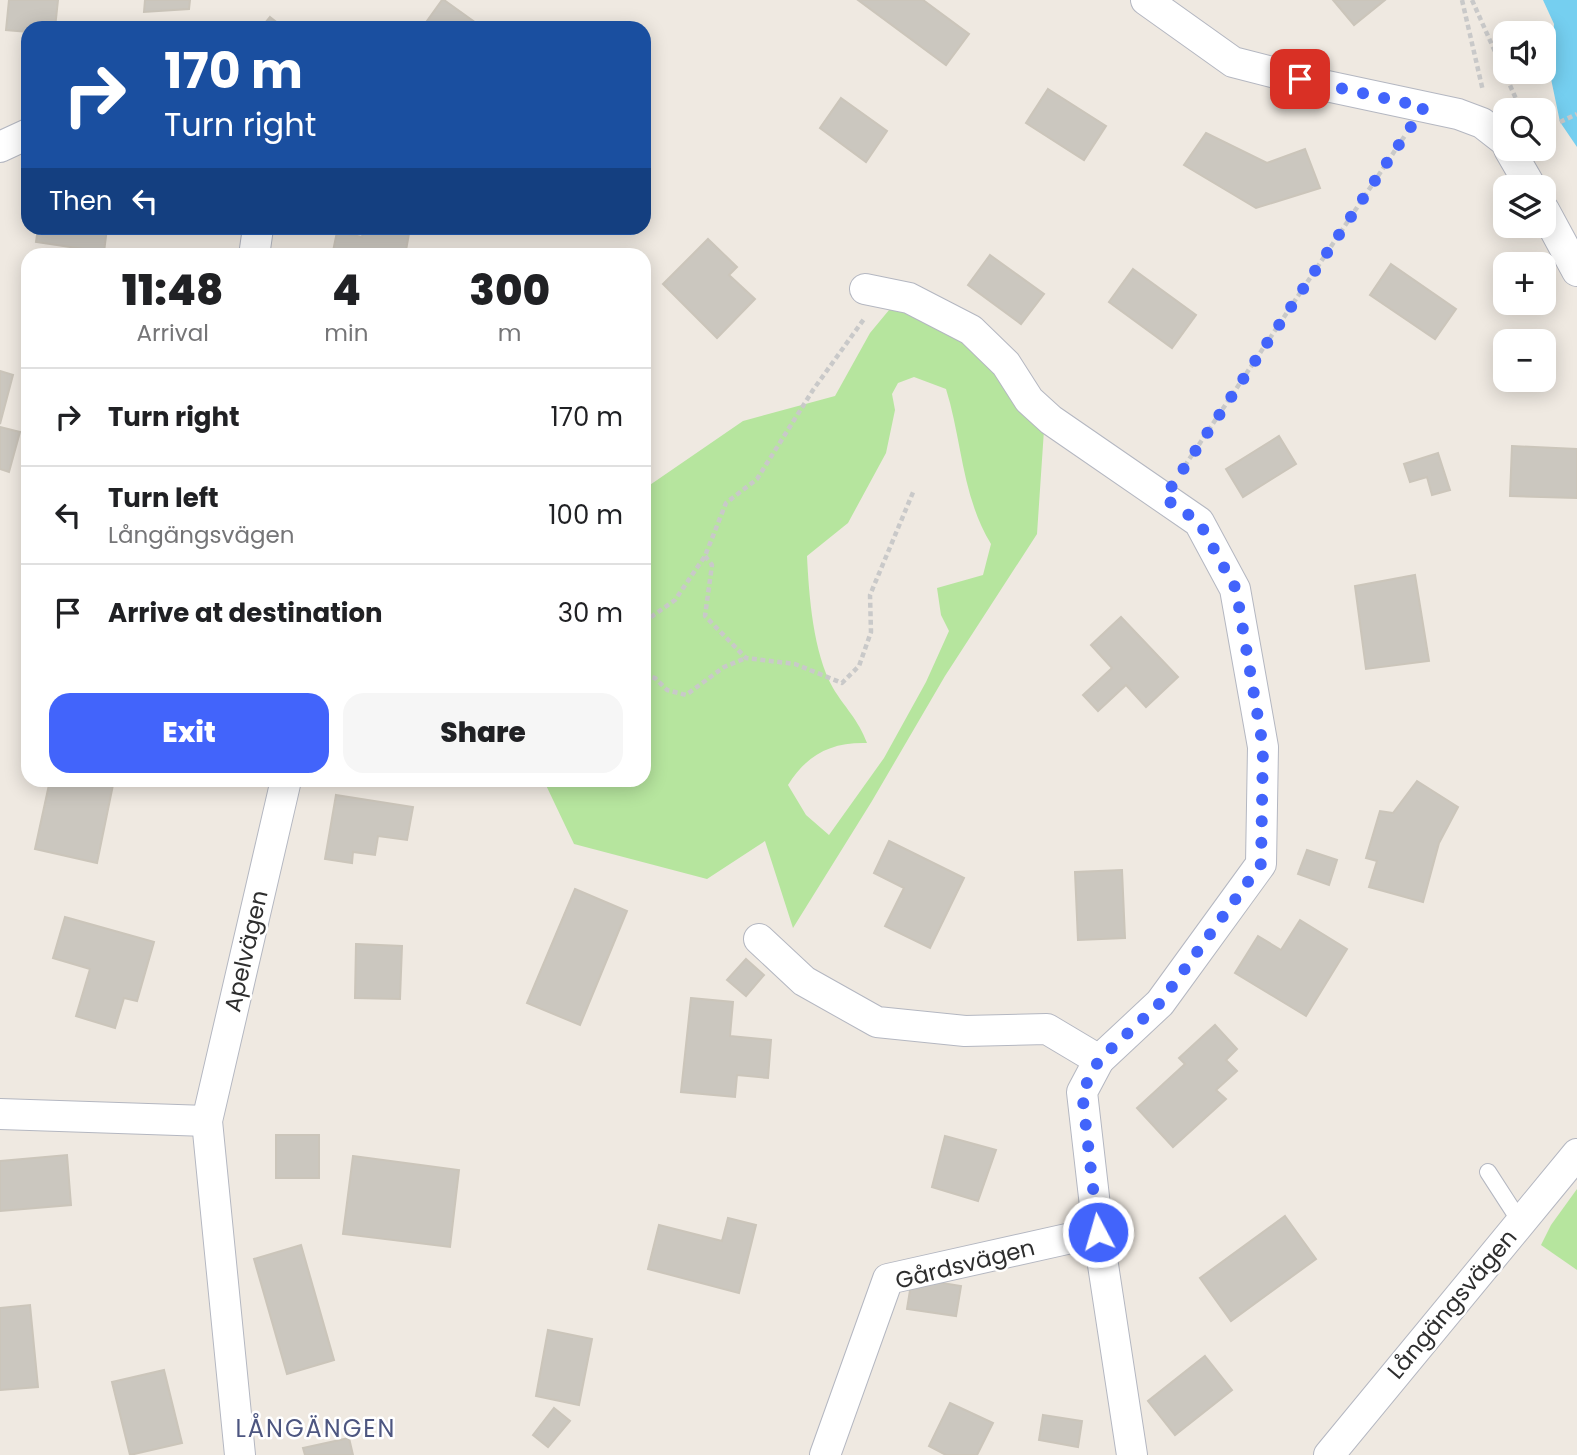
<!DOCTYPE html>
<html lang="en">
<head>
<meta charset="utf-8">
<style>
	body { margin:0; font-family:Poppins,sans-serif; background:#f6f6f6; color:#202124; height:100vh; display:flex; flex-direction:column; font-size:26px; white-space:nowrap }
	* { box-sizing:border-box; margin:0 }
	p { font-size:23px; color:#757577 }
	.icon { flex:none; width:38px; height:38px; fill:none; stroke:currentColor; stroke-width:2; stroke-linecap:round; stroke-linejoin:round }
	.map { position:relative; flex:1; overflow:hidden }
	.sheet { position:absolute; left:21px; top:248px; width:630px; height:539px; display:flex; flex-direction:column; background:#fff; border-radius:21px; box-shadow:0 4px 18px #0003 }
	.sheet>* { flex:none }
	.top-card { position:absolute; left:21px; top:21px; width:630px; height:214px; border-radius:21px; box-shadow:0 4px 18px #0003; background:#1a4fa0; color:#fff; overflow:hidden }
	.controls { position:absolute; left:1493px; top:21px; display:grid; gap:14px }
	.controls a { display:grid; place-items:center; width:63px; height:63px; border-radius:14px; background:#fff; box-shadow:0 4px 18px #0003; font-size:35px }
	.pin { position:absolute; display:grid; place-items:center; width:60px; height:60px; color:#fff; margin:-30px; border-radius:14px; box-shadow:0 4px 10px #0006 }
	.me { position:absolute; width:77px; margin:-38px; rotate:354deg; stroke-linejoin:round; filter:drop-shadow(0 0 5px #0008) }
	.turn { display:flex; align-items:center; gap:24px; height:147px; padding:0 28px; font-size:32px }
	.turn .icon { width:91px; height:91px; stroke-width:2.5 }
	.turn b { display:block; font-size:49px; line-height:60px }
	.then { display:flex; align-items:center; height:66px; padding:0 28px; background:#0003; gap:14px; font-size:26px }
	.eta { display:flex; justify-content:space-evenly; align-items:center; height:119px; text-align:center }
	.eta b { font-size:42px; font-weight:800; line-height:49px }
	.action { display:flex; gap:14px; margin-top:auto; padding:14px 28px }
	.action a { flex:1; height:80px; border-radius:21px; background:#4264fb; color:#fff; font-size:28px; font-weight:800; line-height:80px; text-align:center }
	.action a+a { background:#f6f6f6; color:#202124 }
	ul { padding:0; list-style:none }
	li { display:flex; align-items:center; gap:21px; height:98px; padding:0 28px; border-top:2px solid #e0e0e0 }
	li div { flex:1 }
	li b { display:block; font-size:26px }
	li em { font-style:normal }
	.map>svg:first-child { display:block }
</style>
</head>
<body>
<div class="map">
<svg width="1577" height="1455" viewBox="0 0 1577 1455">
	<rect width="100%" height="100%" fill="#efe9e1"/>
	<g fill="#b6e59e" fill-rule="evenodd">
		<path d="M894,304l53,19 98,92 -8,119 -92,142 -73,125 -79,127 -28,-87 -58,38 -133,-35 -30,-63 100,-1v-291l99,-68 92,-25 35,-63zM914,377l32,12c16,51 16,108 45,155l-8,31 -46,13 4,27 8,16 -23,51 -42,76 -55,77 -23,-20 -18,-30c19,-30 42,-43 79,-42 -9,-24 -22,-35 -34,-55 -20,-36 -24,-92 -26,-132l41,-33 38,-70 9,-43 -3,-16 6,-11z"/>
		<polygon points="1577,1189 1577,1270 1541,1245 1551,1225"/>
	</g>
	<polygon fill="#75cff0" points="1543,0 1577,0 1577,147 1560,122 1550,74 1554,24"/>
	<g fill="#cbc7bf" stroke="#cbc5ba" stroke-width="2">
		<polygon points="9,0 58,0 55,28 28,28 28,32 6,30"/>
		<polygon points="145,0 190,0 189,9 144,12"/>
		<polygon points="442,0 444,0 483,28 422,28"/>
		<polygon points="858,0 923,0 969,34 946,65"/>
		<polygon points="1333,0 1385,0 1354,25"/>
		<polygon points="270,17 284,28 261,28"/>
		<polygon points="1048,89 1106,126 1084,160 1026,123"/>
		<polygon points="841,98 887,131 866,162 820,128"/>
		<polygon points="1206,133 1267,163 1305,149 1320,188 1256,208 1184,165"/>
		<polygon points="38,228 107,228 104,252 36,242"/>
		<polygon points="364,228 410,228 405,256 332,256 337,232 362,237"/>
		<polygon points="708,239 737,267 729,275 755,299 717,338 663,284"/>
		<polygon points="990,255 1044,294 1021,324 968,285"/>
		<polygon points="1391,264 1456,309 1435,339 1370,295"/>
		<polygon points="1133,269 1196,315 1172,348 1109,302"/>
		<polygon points="0,371 13,375 0,424"/>
		<polygon points="0,427 20,432 9,472 0,469"/>
		<polygon points="1279,436 1296,464 1243,497 1226,469"/>
		<polygon points="1512,446 1577,449 1577,498 1510,496"/>
		<polygon points="1438,453 1450,490 1432,495 1427,477 1410,482 1404,464"/>
		<polygon points="1415,575 1429,661 1366,669 1355,586"/>
		<polygon points="1121,617 1178,677 1146,707 1126,685 1098,711 1083,695 1112,668 1091,645"/>
		<polygon points="50,780 114,780 97,863 35,849"/>
		<polygon points="1417,781 1458,807 1439,843 1423,902 1369,887 1377,861 1366,858 1380,811 1393,813"/>
		<polygon points="336,795 413,807 407,840 378,836 375,855 353,852 352,863 325,859"/>
		<polygon points="889,841 964,878 930,948 885,926 904,888 874,873"/>
		<polygon points="1307,850 1337,860 1329,885 1298,874"/>
		<polygon points="1122,870 1125,938 1078,940 1075,872"/>
		<polygon points="575,889 627,911 580,1025 527,1003"/>
		<polygon points="65,917 154,942 137,1001 124,998 115,1028 76,1016 90,969 53,958"/>
		<polygon points="1300,920 1347,949 1306,1016 1235,973 1258,936 1281,950"/>
		<polygon points="356,944 402,946 400,999 355,998"/>
		<polygon points="746,959 764,975 746,996 727,980"/>
		<polygon points="691,998 733,1002 730,1036 771,1040 768,1078 737,1075 735,1097 681,1092"/>
		<polygon points="1215,1025 1237,1049 1226,1060 1237,1071 1216,1090 1226,1099 1173,1147 1137,1108 1185,1064 1179,1058"/>
		<rect x="276" y="1135" width="43" height="43"/>
		<polygon points="945,1136 996,1150 978,1201 932,1187"/>
		<polygon points="67,1155 71,1205 0,1211 0,1161"/>
		<polygon points="353,1156 459,1170 450,1247 343,1234"/>
		<polygon points="1285,1216 1316,1259 1231,1321 1200,1278"/>
		<polygon points="728,1218 756,1225 739,1293 648,1269 659,1225 722,1241"/>
		<polygon points="301,1245 334,1360 287,1374 254,1259"/>
		<polygon points="912,1278 961,1286 956,1316 907,1309"/>
		<polygon points="30,1305 38,1387 0,1390 0,1308"/>
		<polygon points="548,1330 592,1339 579,1405 536,1396"/>
		<polygon points="1205,1356 1232,1390 1175,1435 1148,1401"/>
		<polygon points="164,1370 182,1443 130,1455 112,1382"/>
		<polygon points="950,1403 993,1423 977,1455 946,1455 929,1446"/>
		<polygon points="554,1408 570,1421 548,1447 533,1435"/>
		<polygon points="1043,1415 1082,1421 1078,1447 1039,1440"/>
		<polygon points="349,1438 353,1455 305,1455 303,1448"/>
	</g>
	<g fill="none" stroke-linecap="round" stroke-linejoin="round">
		<defs>
			<polyline id="service" points="1488,1172 1521,1223"/>
			<g id="minor">
				<polyline points="1146,0 1233,62 1322,85 1458,114 1482,123 1505,141"/>
				<polyline points="0,147 28,134"/>
				<polyline points="1509,149 1531,187"/>
				<polyline points="1544,210 1577,271"/>
				<polyline points="254,256 258,228"/>
				<polyline points="865,289 909,298 971,330 1006,364 1029,400 1051,420 1199,522 1235,589 1263,747 1261,864 1160,1003 1099,1060 1082,1092 1098,1232 1132,1455"/>
				<polyline points="759,939 804,981 877,1022 965,1031 1047,1029 1099,1060"/>
				<polyline points="0,1114 207,1121"/>
				<polyline points="240,1455 207,1121 286,780"/>
				<polyline points="825,1455 888,1279 1098,1232"/>
				<polyline points="1329,1455 1577,1154"/>
			</g>
		</defs>
		<use href="#service" stroke="#b4b7c1" stroke-width="18"/>
		<use href="#minor" stroke="#b4b7c1" stroke-width="32"/>
		<g stroke="#c9c9c9" stroke-width="4.5" stroke-dasharray="5 3.5" stroke-linecap="butt">
			<polyline points="1462,0 1483,91"/>
			<polyline points="1472,0 1521,110"/>
			<polyline points="1560,122 1577,114"/>
			<polyline points="1180,473 1406,134"/>
			<polyline points="705,556 712,565 705,616 746,658 795,664 842,683 859,666 871,632 870,595 914,490"/>
			<polyline points="644,622 675,600 705,556 726,503 757,479 813,390 864,319"/>
			<polyline points="644,676 655,678 667,690 686,695 724,667 746,658"/>
		</g>
		<use href="#service" stroke="#fff" stroke-width="16"/>
		<use href="#minor" stroke="#fff" stroke-width="30"/>
	</g>
	<g fill="none" stroke-linecap="round" stroke-linejoin="round">
		<polyline stroke="#4264fb" stroke-width="12" stroke-dasharray="0 21.6" points="1098,1232 1082,1092 1099,1060 1160,1003 1261,864 1263,747 1236,589 1199,522 1164,498 1424,107 1300,79"/>
	</g>
	<g text-anchor="middle" stroke-width="5" stroke-linejoin="round" paint-order="stroke">
		<g font-size="23" fill="#2e2e2e" stroke="#fff">
			<text transform="translate(246 951) rotate(-77)" y="8">Apelvägen</text>
			<text transform="translate(965 1264) rotate(-14)" y="8">Gårdsvägen</text>
			<text transform="translate(1452 1304) rotate(-50)" y="8">Långängsvägen</text>
		</g>
		<g font-size="24" letter-spacing="2" fill="#4d5680" stroke="#fff">
			<text x="316" y="1437">LÅNGÄNGEN</text>
		</g>
	</g>
</svg>
<div class="controls">
<a><svg class="icon" aria-label="sound" viewBox="0 0 24 24"><path d="M4 9h4l5-4v14l-5-4H4zM17 9q2 3 0 6"/></svg></a>
<a><svg class="icon" aria-label="search" viewBox="0 0 24 24"><circle cx="10" cy="10" r="6"/><path d="M15 15l6 6"/></svg></a>
<a><svg class="icon" aria-label="layers" viewBox="0 0 24 24"><path d="M12 4l9 5-9 5-9-5zM3 14l9 5 9-5"/></svg></a>
<a>+</a>
<a>−</a>
</div>
<div class="pin" style="left:1300px;top:79px;background:#d93025"><svg class="icon" aria-label="arrive" viewBox="0 0 24 24"><path d="M6 21V4h12l-3 4 3 4H6"/></svg></div>
<svg class="me" style="left:1098px;top:1232px" viewBox="-20 -20 40 40"><circle r="17" fill="#4264fb" stroke="#fff" stroke-width="3"/><path d="M0-11L8 9 0 5-8 9z" fill="#fff"/></svg>
<div class="top-card">
<div class="turn"><svg class="icon" aria-label="right" viewBox="0 0 24 24"><path d="M7 20v-9h11M14 6l5 5-5 5"/></svg><div><b>170 m</b>Turn right</div></div>
<div class="then">Then<svg class="icon" aria-label="left" viewBox="0 0 24 24"><path d="M17 20v-9H6M10 6l-5 5 5 5"/></svg></div>
</div>
<section class="sheet">
<div class="eta">
<div><b>11:48</b><p>Arrival</p></div>
<div><b>4</b><p>min</p></div>
<div><b>300</b><p>m</p></div>
</div>
<ul>
<li><svg class="icon" aria-label="right" viewBox="0 0 24 24"><path d="M7 20v-9h11M14 6l5 5-5 5"/></svg><div><b>Turn right</b></div><em>170 m</em></li>
<li><svg class="icon" aria-label="left" viewBox="0 0 24 24"><path d="M17 20v-9H6M10 6l-5 5 5 5"/></svg><div><b>Turn left</b><p>Långängsvägen</p></div><em>100 m</em></li>
<li><svg class="icon" aria-label="arrive" viewBox="0 0 24 24"><path d="M6 21V4h12l-3 4 3 4H6"/></svg><div><b>Arrive at destination</b></div><em>30 m</em></li>
</ul>
<div class="action"><a>Exit</a><a>Share</a></div>
</section>
</div>
</body>
</html>
